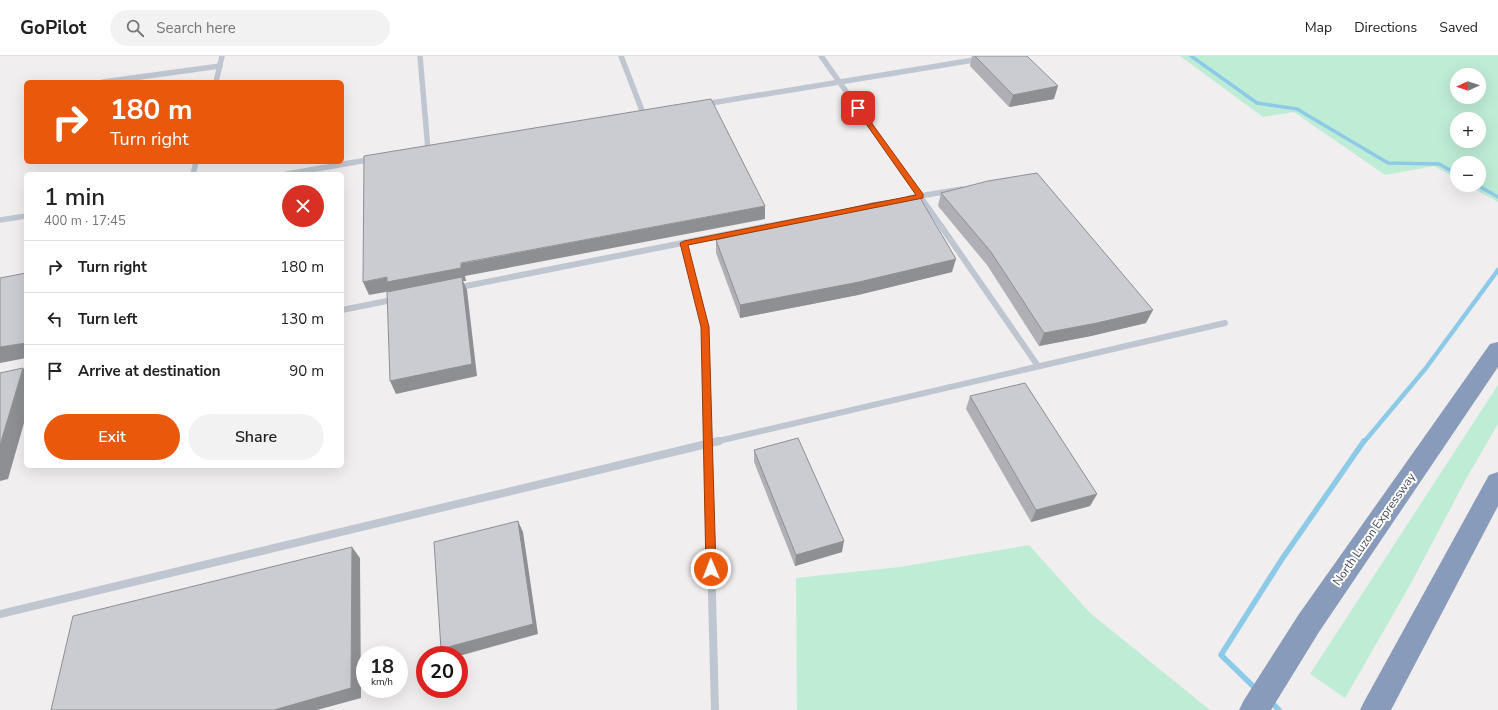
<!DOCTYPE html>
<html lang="en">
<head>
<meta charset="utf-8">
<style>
	body { margin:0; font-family:"Nunito Sans",sans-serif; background:#f2f2f2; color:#222; height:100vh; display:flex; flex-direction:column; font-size:15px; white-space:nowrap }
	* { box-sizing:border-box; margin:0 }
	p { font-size:13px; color:#767676 }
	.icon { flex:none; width:22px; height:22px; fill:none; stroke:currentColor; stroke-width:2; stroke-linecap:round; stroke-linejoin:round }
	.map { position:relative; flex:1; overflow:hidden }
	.panel { position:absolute; left:24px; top:116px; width:320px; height:296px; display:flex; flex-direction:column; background:#fff; border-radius:6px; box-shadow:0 4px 16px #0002 }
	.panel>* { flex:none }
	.banner { position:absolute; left:24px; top:24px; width:320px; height:84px; border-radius:6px; box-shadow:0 4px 16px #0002; background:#ea580c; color:#fff; overflow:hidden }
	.needle { width:26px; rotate:266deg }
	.tools { position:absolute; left:1450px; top:12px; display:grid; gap:8px }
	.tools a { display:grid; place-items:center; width:36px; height:36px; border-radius:50%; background:#fff; box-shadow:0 4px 16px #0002; font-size:20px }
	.speed { position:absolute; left:356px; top:590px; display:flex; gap:8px; font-size:20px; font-weight:700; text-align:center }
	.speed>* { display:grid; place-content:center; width:52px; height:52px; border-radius:50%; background:#fff; box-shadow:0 4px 16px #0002; line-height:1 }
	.speed small { font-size:10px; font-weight:400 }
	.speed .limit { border:6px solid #d22; background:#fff; color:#111 }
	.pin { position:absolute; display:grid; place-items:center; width:34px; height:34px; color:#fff; margin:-17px; border-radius:8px; box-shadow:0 2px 6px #0006 }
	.me { position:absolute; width:44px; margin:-22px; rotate:359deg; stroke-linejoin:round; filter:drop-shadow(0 0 3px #0008) }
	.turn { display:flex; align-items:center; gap:14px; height:84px; padding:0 20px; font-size:18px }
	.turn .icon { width:52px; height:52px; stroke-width:2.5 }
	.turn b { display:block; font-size:28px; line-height:34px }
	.round { display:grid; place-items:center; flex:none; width:42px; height:42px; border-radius:21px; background:#f2f2f2 }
	.headline { display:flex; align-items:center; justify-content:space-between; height:68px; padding:0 20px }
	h1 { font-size:24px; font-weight:600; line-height:30px }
	.action { display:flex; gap:8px; margin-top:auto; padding:8px 20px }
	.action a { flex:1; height:46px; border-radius:24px; background:#ea580c; color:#fff; font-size:16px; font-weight:600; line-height:46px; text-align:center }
	.action a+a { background:#f2f2f2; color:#222 }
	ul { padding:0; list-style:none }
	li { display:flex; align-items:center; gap:12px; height:52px; padding:0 20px; border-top:1px solid #e0e0e0 }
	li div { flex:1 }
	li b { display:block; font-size:15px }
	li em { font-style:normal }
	header { display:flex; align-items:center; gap:24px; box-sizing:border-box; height:56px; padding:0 20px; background:#fff; border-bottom:1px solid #e0e0e0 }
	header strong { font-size:19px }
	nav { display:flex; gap:22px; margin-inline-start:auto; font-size:14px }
	.search { width:280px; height:36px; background:#f2f2f2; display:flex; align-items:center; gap:10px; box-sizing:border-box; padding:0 14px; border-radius:22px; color:#767676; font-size:15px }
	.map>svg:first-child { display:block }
</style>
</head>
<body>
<header>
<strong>GoPilot</strong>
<div class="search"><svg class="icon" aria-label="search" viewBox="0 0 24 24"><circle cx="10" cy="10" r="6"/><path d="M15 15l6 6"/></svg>Search here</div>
<nav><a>Map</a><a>Directions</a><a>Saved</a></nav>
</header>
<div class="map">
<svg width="1498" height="654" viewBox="0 0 1498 654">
	<rect width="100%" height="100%" fill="#f0eeee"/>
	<g fill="#beecd5" fill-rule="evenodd">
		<path d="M1180,0h318v146l-31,-17h12v-22h-22v16l-23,-13 -49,9 -91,-63 -31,5zM1457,19h22v22h-22zM1457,63h22v22h-22z"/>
		<polygon points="1498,329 1498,368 1467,421 1410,529 1345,642 1310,618"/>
		<polygon points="1029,489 1090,557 1210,654 797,654 796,522 900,511"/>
	</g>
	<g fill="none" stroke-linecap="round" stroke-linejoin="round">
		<g stroke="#8dcae7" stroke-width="3.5">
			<polyline points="1191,0 1257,47 1297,53 1388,107 1439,108 1457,118"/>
			<polyline points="1477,129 1498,141"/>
		</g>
		<polyline stroke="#8dcae7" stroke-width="4.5" points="1364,386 1426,312 1498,214"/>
		<g stroke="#8dcae7" stroke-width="5.5">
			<polyline points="1256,633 1221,599 1282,503 1364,385"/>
			<polyline points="1271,646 1279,654"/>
		</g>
		<g stroke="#bfc6cf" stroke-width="5.5">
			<polyline points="420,0 428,94"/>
			<polyline points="621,0 643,57"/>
			<polyline points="821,0 920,140 909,142"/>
			<polyline points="103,26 220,10"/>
			<polyline points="216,26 222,0"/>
			<polyline points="705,48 998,0"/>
			<polyline points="193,118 196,106"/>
			<polyline points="287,118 373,103"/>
			<polyline points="0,164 26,160"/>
			<polyline points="763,171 805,163"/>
			<polyline points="942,171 920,140 962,133"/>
		</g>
		<g stroke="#bfc6cf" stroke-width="6">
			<polyline points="941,170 1038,310"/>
			<polyline points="683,187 705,271 708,386"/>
			<polyline points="456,232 768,170"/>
			<polyline points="342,254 397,243"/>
			<polyline points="714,386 1225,267"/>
		</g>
		<g stroke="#bfc6cf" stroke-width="8">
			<polyline points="708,385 715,654"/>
			<polyline points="0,558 719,385"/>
		</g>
		<g fill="#889bba" fill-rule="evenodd">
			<polygon points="1498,286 1498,311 1319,576 1271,654 1239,654 1244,644 1299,558 1490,288"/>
			<polygon points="1498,416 1498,450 1391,654 1360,654 1365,644 1489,419"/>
		</g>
	</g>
	<g fill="#afafb5">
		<polygon points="972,0 1027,0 1054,43 1009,51 970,10"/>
		<polygon points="941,137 1146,267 1091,280 1039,290 987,209 938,150"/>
		<polygon points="716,184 952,216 858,239 740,262 716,197"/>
		<polygon points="970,340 1097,438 1090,450 1031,466 966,353"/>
		<polygon points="754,394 842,496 795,510 754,406"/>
	</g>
	<g fill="#8e8f93">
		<polygon points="1058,30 1054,43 1009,51 1013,39"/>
		<polygon points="765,150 765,163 465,220 466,225 463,225 467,234 477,320 396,338 390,325 393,239 391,235 369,239 363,226"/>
		<polygon points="956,203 952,216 858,239 740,262 740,249"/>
		<polygon points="1153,254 1146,267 1091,280 1039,290 1044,277"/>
		<polygon points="26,287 26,302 0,307 0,291"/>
		<polygon points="23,312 26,315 26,360 8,423 0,425 0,389"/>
		<polygon points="1097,438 1090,450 1031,466 1036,454"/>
		<polygon points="518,465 523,476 538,578 459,600 459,599 445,599 441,593"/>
		<polygon points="844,485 842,496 795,510 796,499"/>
		<polygon points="352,491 360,502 361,642 317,654 274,654"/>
	</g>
	<g fill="#cbccd2" stroke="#8e8f93">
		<polygon points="975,0 1027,0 1058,30 1013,39"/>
		<polygon points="711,43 765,150 461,207 461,212 387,226 387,221 363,226 364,100"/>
		<polygon points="1037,117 1153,254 1097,267 1044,277 991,196 941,137 988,125"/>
		<polygon points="919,140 956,203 859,226 740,249 716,184 872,147"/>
		<polygon points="26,217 26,287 0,291 0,222"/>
		<polygon points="462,221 472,308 390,325 387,236"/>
		<polygon points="23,312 0,389 0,317"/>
		<polygon points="1025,327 1097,438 1036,454 970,340"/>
		<polygon points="798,382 844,485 796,499 754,394"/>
		<polygon points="518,465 533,568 441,593 434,486"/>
		<polygon points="352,491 351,632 274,654 51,654 73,560"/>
	</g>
	<polygon fill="#ea580c" stroke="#983908" points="856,51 860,51 923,138 923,142 688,189 709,271 716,513 715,516 711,518 707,516 706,513 701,271 680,187 684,185 916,139 855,52"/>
	<g text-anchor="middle" stroke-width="4" stroke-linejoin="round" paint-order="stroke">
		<g font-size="12" fill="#474f5a" stroke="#fff">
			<text transform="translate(1374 473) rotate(-55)" y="4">North Luzon Expressway</text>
		</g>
	</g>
</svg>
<div class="tools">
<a><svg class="needle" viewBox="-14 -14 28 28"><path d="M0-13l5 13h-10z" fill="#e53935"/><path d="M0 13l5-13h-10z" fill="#767676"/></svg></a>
<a>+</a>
<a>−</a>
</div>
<div class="speed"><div>18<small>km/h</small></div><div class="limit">20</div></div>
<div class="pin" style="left:858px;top:52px;background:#d93025"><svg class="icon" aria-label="arrive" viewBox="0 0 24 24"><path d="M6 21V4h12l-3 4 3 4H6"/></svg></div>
<svg class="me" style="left:711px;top:513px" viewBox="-20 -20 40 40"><circle r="17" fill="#ea580c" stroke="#fff" stroke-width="3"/><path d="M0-11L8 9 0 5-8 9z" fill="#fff"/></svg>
<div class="banner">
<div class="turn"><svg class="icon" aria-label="right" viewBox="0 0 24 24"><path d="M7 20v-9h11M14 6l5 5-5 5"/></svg><div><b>180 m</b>Turn right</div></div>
</div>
<section class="panel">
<div class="headline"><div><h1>1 min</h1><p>400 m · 17:45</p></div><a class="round" style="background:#d93025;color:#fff"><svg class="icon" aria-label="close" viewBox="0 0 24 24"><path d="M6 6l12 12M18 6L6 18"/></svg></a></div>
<ul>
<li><svg class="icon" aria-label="right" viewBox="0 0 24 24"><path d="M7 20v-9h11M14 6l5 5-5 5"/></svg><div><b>Turn right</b></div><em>180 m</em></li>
<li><svg class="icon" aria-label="left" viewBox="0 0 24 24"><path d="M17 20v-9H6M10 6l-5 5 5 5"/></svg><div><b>Turn left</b></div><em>130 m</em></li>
<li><svg class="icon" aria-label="arrive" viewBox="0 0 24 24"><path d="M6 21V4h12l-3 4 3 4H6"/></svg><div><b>Arrive at destination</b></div><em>90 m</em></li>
</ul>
<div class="action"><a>Exit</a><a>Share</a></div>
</section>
</div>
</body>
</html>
